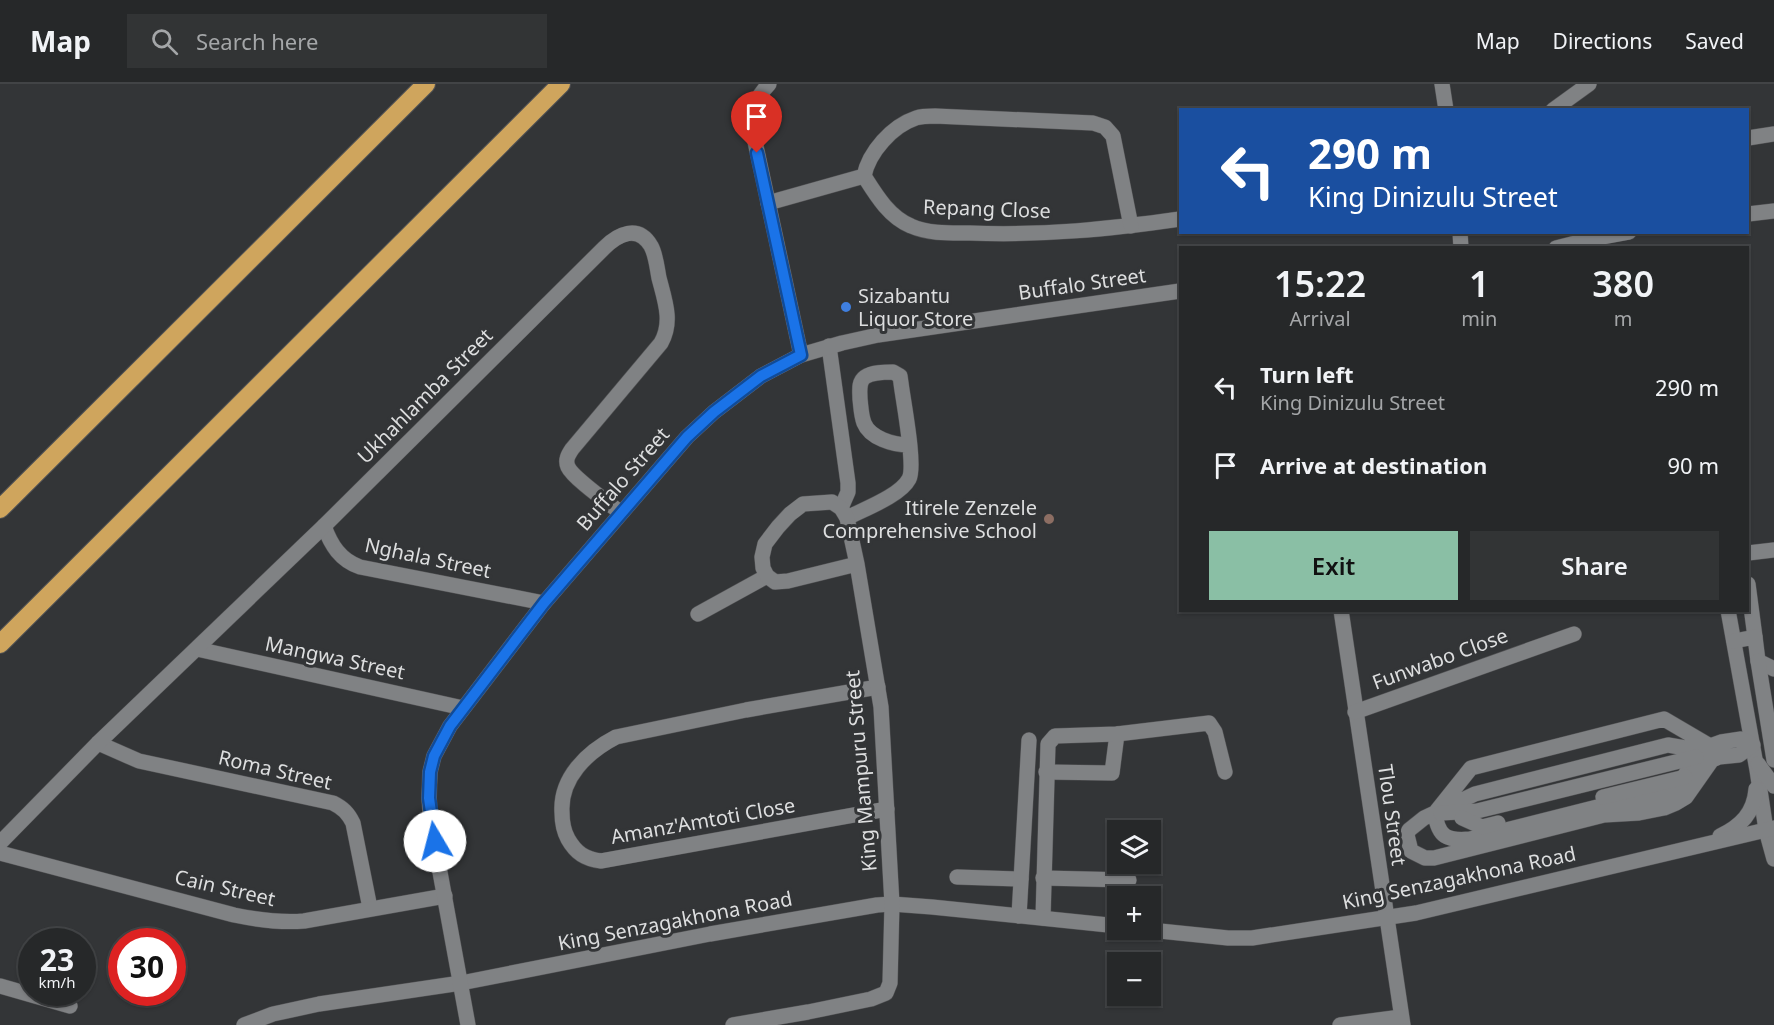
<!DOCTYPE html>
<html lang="en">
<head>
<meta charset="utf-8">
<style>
	body { margin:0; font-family:"Noto Sans",sans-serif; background:#323435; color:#f1f3f6; height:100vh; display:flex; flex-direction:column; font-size:22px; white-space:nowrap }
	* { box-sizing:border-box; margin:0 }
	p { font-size:20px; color:#a4a6a8 }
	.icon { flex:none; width:33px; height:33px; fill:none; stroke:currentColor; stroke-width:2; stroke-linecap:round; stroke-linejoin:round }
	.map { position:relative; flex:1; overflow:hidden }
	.panel { position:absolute; left:1179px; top:162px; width:570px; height:366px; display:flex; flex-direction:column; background:#262829; border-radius:0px; box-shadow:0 2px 4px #0004,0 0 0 2px #424446 }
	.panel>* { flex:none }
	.top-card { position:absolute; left:1179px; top:24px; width:570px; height:126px; border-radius:0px; box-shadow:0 2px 4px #0004,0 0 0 2px #424446; background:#1a4fa0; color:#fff; overflow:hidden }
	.fabs { position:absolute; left:1107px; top:736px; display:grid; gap:12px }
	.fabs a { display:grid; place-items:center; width:54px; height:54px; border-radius:0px; background:#262829; box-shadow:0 2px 4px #0004,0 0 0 2px #424446; font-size:30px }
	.speed { position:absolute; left:18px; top:844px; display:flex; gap:12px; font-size:30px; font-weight:700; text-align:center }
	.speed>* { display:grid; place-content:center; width:78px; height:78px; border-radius:50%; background:#262829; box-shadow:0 2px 4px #0004,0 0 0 2px #424446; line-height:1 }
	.speed small { font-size:15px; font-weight:400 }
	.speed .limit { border:9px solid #d22; background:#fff; color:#111 }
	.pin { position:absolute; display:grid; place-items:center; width:51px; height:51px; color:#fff; margin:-62px -26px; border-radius:50% 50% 50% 0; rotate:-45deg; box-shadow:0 0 6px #0007 }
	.pin .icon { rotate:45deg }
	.me { position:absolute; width:66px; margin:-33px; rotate:352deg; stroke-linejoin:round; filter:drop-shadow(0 0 4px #0008) }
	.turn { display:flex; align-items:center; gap:21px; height:126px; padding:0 30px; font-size:27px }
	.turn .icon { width:78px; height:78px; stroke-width:2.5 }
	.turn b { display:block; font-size:42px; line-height:51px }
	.eta { display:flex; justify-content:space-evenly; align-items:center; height:102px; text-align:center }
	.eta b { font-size:36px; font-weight:600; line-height:42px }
	.action { display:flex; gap:12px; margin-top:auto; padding:12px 30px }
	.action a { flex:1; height:69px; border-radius:0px; background:#8abfa5; color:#111; font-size:24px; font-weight:600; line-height:69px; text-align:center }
	.action a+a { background:#323435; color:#f1f3f6 }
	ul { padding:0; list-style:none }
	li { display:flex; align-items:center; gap:18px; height:78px; padding:0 30px }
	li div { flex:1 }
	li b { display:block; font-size:22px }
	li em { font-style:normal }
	header { display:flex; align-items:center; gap:36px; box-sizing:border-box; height:84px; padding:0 30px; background:#262829; border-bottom:2px solid #424446 }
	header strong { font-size:28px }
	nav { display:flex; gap:33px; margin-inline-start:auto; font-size:21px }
	.search { width:420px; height:54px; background:#323435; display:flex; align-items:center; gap:15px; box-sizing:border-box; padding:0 21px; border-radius:0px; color:#a4a6a8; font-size:22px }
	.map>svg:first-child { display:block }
</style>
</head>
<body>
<header>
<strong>Map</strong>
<div class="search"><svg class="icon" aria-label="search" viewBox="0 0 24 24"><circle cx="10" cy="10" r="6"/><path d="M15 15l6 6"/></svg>Search here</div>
<nav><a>Map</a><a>Directions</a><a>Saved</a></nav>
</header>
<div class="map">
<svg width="1774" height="941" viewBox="0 0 1774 941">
	<rect width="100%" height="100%" fill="#333537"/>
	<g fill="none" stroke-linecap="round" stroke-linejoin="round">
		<defs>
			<g id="minor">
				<path d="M769,0c-17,18 -18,30 -15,53l47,218"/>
				<polyline points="1442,0 1446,26"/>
				<polyline points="1553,26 1589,0"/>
				<polyline points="1748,54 1774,50"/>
				<path d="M864,92c12,19 25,41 47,50 18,8 39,7 59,7 71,3 140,-4 210,-14"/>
				<path d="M768,119l96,-27c5,-24 28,-50 52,-58 6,-2 12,-2 19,-2l158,7 12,4 8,9 18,90"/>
				<polyline points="1748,130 1774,127"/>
				<polyline points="1460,148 1461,164"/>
				<polyline points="1556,164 1591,155 1629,148"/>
				<polyline points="829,262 848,399 848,408 841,424"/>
				<path d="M847,434c17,-9 53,-22 62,-39 7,-13 -6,-79 -8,-96l-1,-7 -7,-4c-8,0 -21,0 -28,5 -7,5 -5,14 -5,22 1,8 1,16 4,24 6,15 29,22 45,22"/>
				<path d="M324,442c7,19 16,34 36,41l184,36"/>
				<polyline points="1748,469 1774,466"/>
				<polyline points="1748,500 1755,553"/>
				<polyline points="1341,526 1403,941"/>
				<polyline points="1728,526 1757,686 1766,746 1774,775"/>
				<polyline points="698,530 767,492"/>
				<polyline points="1734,557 1755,553 1758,577 1774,585"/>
				<polyline points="197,565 463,624"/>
				<polyline points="1758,577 1774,676"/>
				<path d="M878,603l-132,23 -130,27c-29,15 -56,41 -54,75 0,10 1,18 6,27 8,14 17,20 33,22l286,-52"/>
				<polyline points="1355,628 1574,550"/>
				<path d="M98,659l41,18 194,42c10,5 15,10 20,20l17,85"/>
				<path d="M1703,667l-35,-6 -193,49 -51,24 -15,12 -2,5 4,16 14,7h9l170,-43 35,-2 25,-5 12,-5 10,-6 26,-37 7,-3 20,-2 14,-10 -12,-6 -20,3 -11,4 -14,11 -19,31 -23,10 -15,4 -26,1 -143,36c-23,2 -32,-2 -35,-26l36,-45 193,-49 46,27"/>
				<polyline points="1758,680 1774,702"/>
				<polyline points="1046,688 1112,689 1117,650"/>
				<polyline points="1603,713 1685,693"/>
				<polyline points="1441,729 1477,727 1696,673"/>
				<polyline points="1462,734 1482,743 1498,739"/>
				<path d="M1720,752c21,-10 34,-23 36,-47"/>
				<path d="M0,759l98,-100 226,-217 280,-278c14,-14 34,-24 47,-2 5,9 6,22 8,32 6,23 14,44 2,65l-89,106c-4,6 -7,11 -4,18 5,11 42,37 53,46"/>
				<path d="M0,769l234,62c24,5 46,8 70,6l141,-25"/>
				<polyline points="957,793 1021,795"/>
				<polyline points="1043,794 1129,796"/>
				<polyline points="1019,832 1029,656"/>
				<polyline points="1043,834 1048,660 1055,652 1117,650 1209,639 1215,648 1225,688"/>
				<polyline points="1150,846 1228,854 1252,854 1416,829 1774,744"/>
				<polyline points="0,902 70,922"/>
				<polyline points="244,941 273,930 319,920 461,899 710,850 877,821 892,820 932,823 1118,842"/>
				<polyline points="468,941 431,739 429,714 430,688 434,672 450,642 544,519 687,353 714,328 761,292 801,271 842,259 878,251 1180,207"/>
				<polyline points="733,941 808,928 871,915 886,909 890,899 892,820 881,623 857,480 847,434 841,424 832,418 803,420 790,430 778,443 765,460 762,473 763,484 767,492 775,498 788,497 857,480"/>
				<polyline points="1340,941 1401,933"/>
			</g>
			<g id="highway">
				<polyline points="0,425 426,0"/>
				<polyline points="0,560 561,0"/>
			</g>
		</defs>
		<use href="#minor" stroke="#515254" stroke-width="16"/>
		<use href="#highway" stroke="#515254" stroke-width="20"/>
		<use href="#minor" stroke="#808284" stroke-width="15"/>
		<use href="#highway" stroke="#cfa55d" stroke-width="18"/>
	</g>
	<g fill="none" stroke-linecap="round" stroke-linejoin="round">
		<defs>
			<polyline id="route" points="435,757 429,714 430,688 434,672 450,642 544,519 687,353 714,328 761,292 801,271 757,69"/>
		</defs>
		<use href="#route" stroke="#114b97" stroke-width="15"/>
		<use href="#route" stroke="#1a73e8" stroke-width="10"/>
	</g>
	<circle fill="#3f7fe0" stroke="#333537" stroke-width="2" cx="846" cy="223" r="6"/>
	<circle fill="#8d6e63" stroke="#333537" stroke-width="2" cx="1049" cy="435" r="6"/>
	<g text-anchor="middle" stroke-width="6" stroke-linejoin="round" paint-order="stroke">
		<g font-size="20" fill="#dddedf" stroke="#333537">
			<text transform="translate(987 125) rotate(2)" y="7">Repang Close</text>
			<text transform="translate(1082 200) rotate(-8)" y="7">Buffalo Street</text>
			<text transform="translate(425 312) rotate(-45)" y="7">Ukhahlamba Street</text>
			<text transform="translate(623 395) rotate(-49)" y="7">Buffalo Street</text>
			<text transform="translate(428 474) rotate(12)" y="7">Nghala Street</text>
			<text transform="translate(335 574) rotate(12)" y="7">Mangwa Street</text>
			<text transform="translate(1440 575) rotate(-20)" y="7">Funwabo Close</text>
			<text transform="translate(275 686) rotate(13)" y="7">Roma Street</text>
			<text transform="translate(861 687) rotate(-95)" y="7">King Mampuru Street</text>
			<text transform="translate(1392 731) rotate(82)" y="7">Tlou Street</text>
			<text transform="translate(703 737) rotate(-10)" y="7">Amanz'Amtoti Close</text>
			<text transform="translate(1459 794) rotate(-12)" y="7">King Senzagakhona Road</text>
			<text transform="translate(225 804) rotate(13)" y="7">Cain Street</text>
			<text transform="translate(675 837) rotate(-11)" y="7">King Senzagakhona Road</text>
		</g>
		<g font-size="20" fill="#dddedf" stroke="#333537" text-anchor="start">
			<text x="858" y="219">Sizabantu<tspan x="858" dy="23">Liquor Store</tspan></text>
			<text x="1037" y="431" text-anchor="end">Itirele Zenzele<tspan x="1037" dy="23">Comprehensive School</tspan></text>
		</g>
	</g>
</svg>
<div class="fabs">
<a><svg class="icon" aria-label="layers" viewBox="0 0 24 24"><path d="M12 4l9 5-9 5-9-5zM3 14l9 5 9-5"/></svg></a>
<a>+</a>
<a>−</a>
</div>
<div class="speed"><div>23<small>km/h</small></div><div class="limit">30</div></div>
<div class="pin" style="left:757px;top:69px;background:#d93025"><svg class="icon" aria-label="arrive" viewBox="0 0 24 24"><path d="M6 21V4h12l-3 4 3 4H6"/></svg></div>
<svg class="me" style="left:435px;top:757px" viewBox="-20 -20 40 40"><circle r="19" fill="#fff"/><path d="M0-13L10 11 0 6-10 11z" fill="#1a73e8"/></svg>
<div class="top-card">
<div class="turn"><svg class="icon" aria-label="left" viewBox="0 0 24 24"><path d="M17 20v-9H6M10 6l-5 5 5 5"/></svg><div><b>290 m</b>King Dinizulu Street</div></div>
</div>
<section class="panel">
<div class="eta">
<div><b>15:22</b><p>Arrival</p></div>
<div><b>1</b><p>min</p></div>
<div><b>380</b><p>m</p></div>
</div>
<ul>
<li><svg class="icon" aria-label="left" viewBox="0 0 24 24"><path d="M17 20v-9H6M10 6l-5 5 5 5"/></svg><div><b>Turn left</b><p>King Dinizulu Street</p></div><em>290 m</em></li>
<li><svg class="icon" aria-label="arrive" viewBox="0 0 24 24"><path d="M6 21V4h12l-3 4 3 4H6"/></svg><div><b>Arrive at destination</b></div><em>90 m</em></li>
</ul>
<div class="action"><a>Exit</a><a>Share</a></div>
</section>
</div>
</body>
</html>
